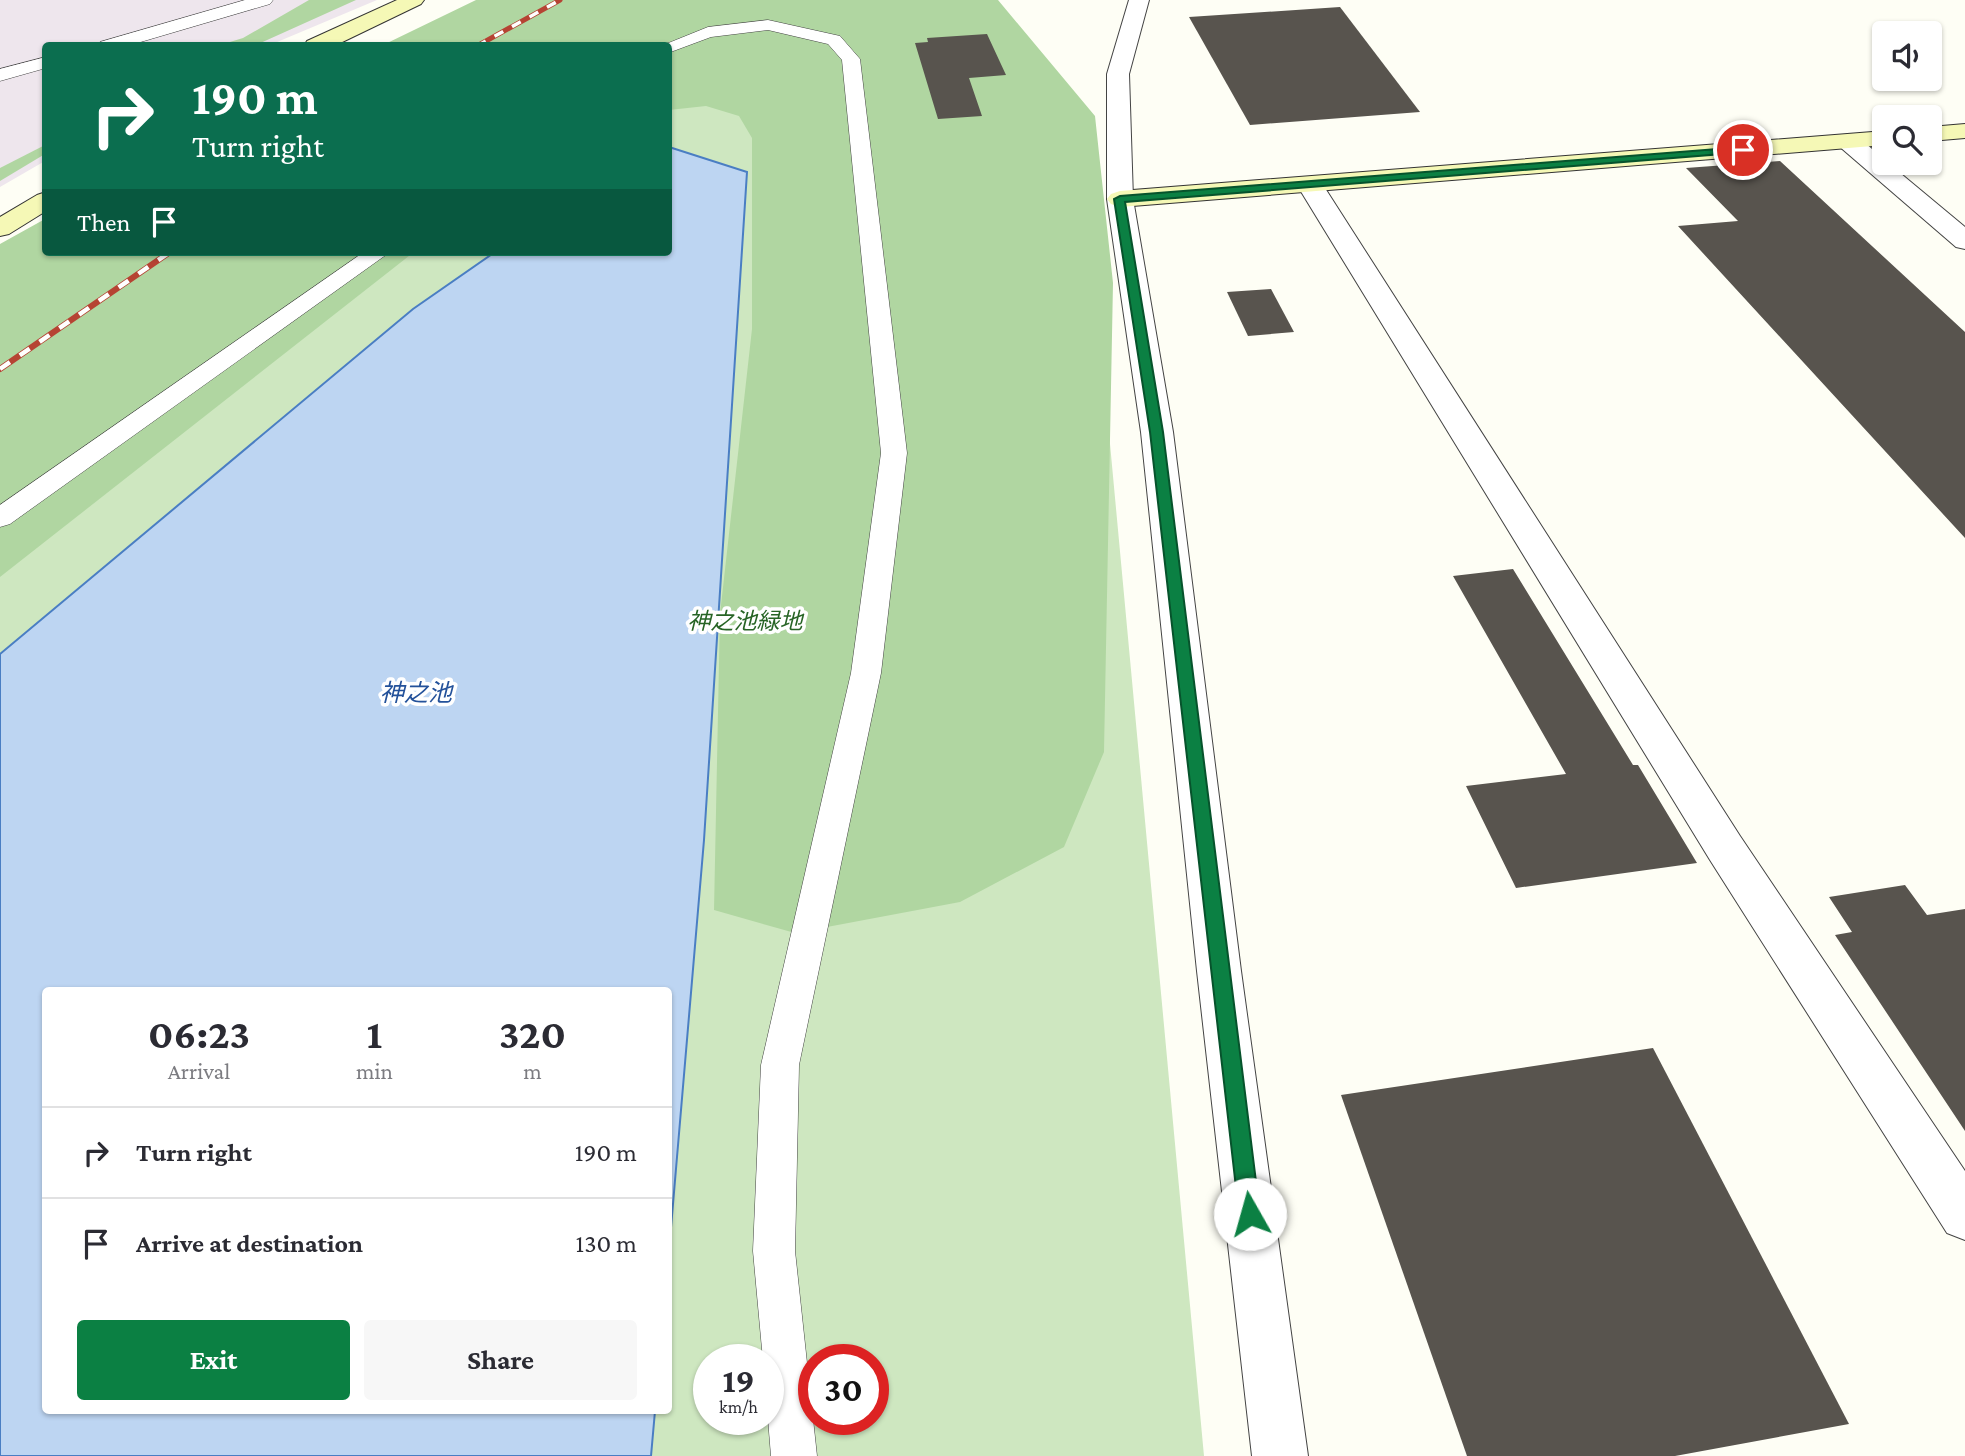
<!DOCTYPE html>
<html lang="en">
<head>
<meta charset="utf-8">
<style>
	body { margin:0; font-family:"Crimson Pro","Noto Sans JP",serif; background:#f7f7f7; color:#2b2b33; height:100vh; display:flex; flex-direction:column; font-size:26px; white-space:nowrap }
	* { box-sizing:border-box; margin:0 }
	p { font-size:23px; color:#7c7c81 }
	.icon { flex:none; width:38px; height:38px; fill:none; stroke:currentColor; stroke-width:2; stroke-linecap:round; stroke-linejoin:round }
	.map { position:relative; flex:1; overflow:hidden }
	.drawer { position:absolute; left:42px; top:987px; width:630px; height:427px; display:flex; flex-direction:column; background:#fff; border-radius:7px; box-shadow:0 2px 5px #0004 }
	.drawer>* { flex:none }
	.top-card { position:absolute; left:42px; top:42px; width:630px; height:214px; border-radius:7px; box-shadow:0 2px 5px #0004; background:#0b6e4f; color:#fff; overflow:hidden }
	.buttons { position:absolute; left:1872px; top:21px; display:grid; gap:14px }
	.buttons a { display:grid; place-items:center; width:70px; height:70px; border-radius:7px; background:#fff; box-shadow:0 2px 5px #0004; font-size:35px }
	.speed { position:absolute; left:693px; top:1344px; display:flex; gap:14px; font-size:35px; font-weight:700; text-align:center }
	.speed>* { display:grid; place-content:center; width:91px; height:91px; border-radius:50%; background:#fff; box-shadow:0 2px 5px #0004; line-height:1 }
	.speed small { font-size:18px; font-weight:400 }
	.speed .limit { border:10px solid #d22; background:#fff; color:#111 }
	.pin { position:absolute; display:grid; place-items:center; width:60px; height:60px; color:#fff; margin:-30px; border:4px solid #fff; border-radius:50%; box-shadow:0 2px 7px #0007 }
	.me { position:absolute; width:77px; margin:-38px; rotate:353deg; stroke-linejoin:round; filter:drop-shadow(0 0 5px #0008) }
	.turn { display:flex; align-items:center; gap:24px; height:147px; padding:0 35px; font-size:32px }
	.turn .icon { width:91px; height:91px; stroke-width:2.5 }
	.turn b { display:block; font-size:49px; line-height:60px }
	.then { display:flex; align-items:center; height:66px; padding:0 35px; background:#0003; gap:14px; font-size:26px }
	.eta { display:flex; justify-content:space-evenly; align-items:center; height:119px; text-align:center }
	.eta b { font-size:42px; font-weight:700; line-height:49px }
	.action { display:flex; gap:14px; margin-top:auto; padding:14px 35px }
	.action a { flex:1; height:80px; border-radius:7px; background:#0b8043; color:#fff; font-size:28px; font-weight:700; line-height:80px; text-align:center }
	.action a+a { background:#f7f7f7; color:#2b2b33 }
	ul { padding:0; list-style:none }
	li { display:flex; align-items:center; gap:21px; height:91px; padding:0 35px; border-top:2px solid #e1e1e2 }
	li div { flex:1 }
	li b { display:block; font-size:26px }
	li em { font-style:normal }
	.map>svg:first-child { display:block }
</style>
</head>
<body>
<div class="map">
<svg width="1965" height="1456" viewBox="0 0 1965 1456">
	<rect width="100%" height="100%" fill="#fefef5"/>
	<polygon fill="#eee6ed" points="0,0 377,0 270,45 46,46 45,161 0,187"/>
	<path fill="#cee7c0" fill-rule="evenodd" d="M657,0l439,293 108,1163h-1204v-1072l214,-132h454v-206zM46,990h622v420h-622zM709,1360h59v59h-59zM814,1360h59v59h-59z"/>
	<g fill="#b0d6a1">
		<polygon points="309,0 356,0 256,45 220,45 243,38"/>
		<polygon points="476,0 998,0 1095,116 1113,283 1104,752 1064,847 960,902 795,933 714,910 720,614 752,329 752,138 739,116 706,106 669,110 668,46 381,46"/>
		<polygon points="45,145 45,154 0,181 0,168"/>
		<polygon points="45,219 46,252 414,252 0,577 0,244"/>
	</g>
	<polygon fill="#bdd5f2" stroke="#4a7ec3" stroke-width="2" points="669,147 747,172 704,840 669,1251 668,990 46,990 46,1410 655,1411 651,1456 0,1456 0,654 413,309 495,252 668,252"/>
	<g fill="#58544e">
		<polygon points="1340,7 1420,112 1250,125 1189,17"/>
		<polygon points="987,34 1006,75 969,78 982,116 938,119 915,43 928,42 927,38"/>
		<polygon points="1780,161 1965,332 1965,538 1678,226 1738,221 1686,168"/>
		<polygon points="1271,289 1294,332 1248,336 1227,292"/>
		<polygon points="1513,569 1633,765 1638,765 1697,863 1516,888 1466,786 1566,774 1453,576"/>
		<polygon points="1905,885 1927,915 1965,909 1965,1131 1835,935 1852,932 1829,897"/>
		<polygon points="1653,1048 1849,1424 1675,1456 1467,1456 1341,1095"/>
	</g>
	<g fill="none" stroke-linecap="round" stroke-linejoin="round">
		<defs>
			<g id="lane">
				<polygon points="245,0 273,0 270,4 127,46 97,46 100,42"/>
				<polygon points="768,20 840,36 860,59 907,453 881,673 799,1065 795,1251 817,1456 771,1456 768,1419 768,1360 763,1360 753,1251 761,1065 851,673 881,453 842,60 828,44 768,30 711,37 668,53 668,46 661,46 708,27"/>
				<polygon points="46,57 46,68 0,81 0,69"/>
				<polygon points="364,252 390,252 10,524 0,527 0,505"/>
			</g>
			<g id="street">
				<polygon points="1129,0 1149,0 1129,74 1133,199 1173,432 1241,971 1308,1456 1252,1456 1197,971 1141,432 1107,199 1107,74"/>
				<polygon points="1849,135 1858,137 1885,160 1885,163 1888,163 1965,227 1965,249 1956,247 1840,147 1837,142 1840,137"/>
				<polygon points="1310,177 1319,180 1323,185 1740,836 1965,1171 1965,1240 1947,1233 1710,860 1297,185 1301,180"/>
			</g>
			<g id="secondary">
				<polygon points="397,0 424,0 421,4 334,46 304,46 307,41"/>
				<polygon points="1965,124 1965,138 1930,141 1930,127"/>
				<polygon points="1885,131 1885,145 1120,207 1111,204 1107,199 1111,194 1120,191"/>
				<polygon points="46,192 46,211 9,234 0,236 0,217 37,195"/>
			</g>
		</defs>
		<use href="#lane" stroke="#444" stroke-width="1"/>
		<use href="#street" stroke="#444" stroke-width="2"/>
		<use href="#secondary" stroke="#333" stroke-width="2"/>
		<use href="#lane" fill="#fff" fill-rule="evenodd"/>
		<use href="#street" fill="#fff" fill-rule="evenodd"/>
		<use href="#secondary" fill="#f5f8b6" fill-rule="evenodd"/>
		<defs>
			<polyline id="rail-far1" points="477,46 560,0"/>
			<polyline id="rail" points="0,369 170,252"/>
		</defs>
		<use href="#rail-far1" stroke="#b64333" stroke-width="5"/>
		<use href="#rail" stroke="#b64333" stroke-width="6"/>
		<use href="#rail-far1" stroke="#fff" stroke-width="3.5" stroke-dasharray="10" stroke-linecap="butt"/>
		<use href="#rail" stroke="#fff" stroke-width="4.5" stroke-dasharray="12" stroke-linecap="butt"/>
	</g>
	<polygon fill="#0b8043" stroke="#07532c" stroke-width="2" points="1743,147 1747,148 1747,152 1125,202 1163,432 1260,1214 1257,1221 1250,1224 1242,1221 1239,1214 1150,432 1114,199 1120,196"/>
	<g text-anchor="middle" stroke-width="7" stroke-linejoin="round" paint-order="stroke">
		<g font-size="23" font-style="italic" fill="#276425" stroke="#fff">
			<text x="745" y="629">神之池緑地</text>
		</g>
		<g font-size="24" font-style="italic" fill="#23519a" stroke="#fff">
			<text x="416" y="701">神之池</text>
		</g>
	</g>
</svg>
<div class="buttons">
<a><svg class="icon" aria-label="sound" viewBox="0 0 24 24"><path d="M4 9h4l5-4v14l-5-4H4zM17 9q2 3 0 6"/></svg></a>
<a><svg class="icon" aria-label="search" viewBox="0 0 24 24"><circle cx="10" cy="10" r="6"/><path d="M15 15l6 6"/></svg></a>
</div>
<div class="speed"><div>19<small>km/h</small></div><div class="limit">30</div></div>
<div class="pin" style="left:1743px;top:150px;background:#d93025"><svg class="icon" aria-label="arrive" viewBox="0 0 24 24"><path d="M6 21V4h12l-3 4 3 4H6"/></svg></div>
<svg class="me" style="left:1250px;top:1214px" viewBox="-20 -20 40 40"><circle r="19" fill="#fff"/><path d="M0-13L10 11 0 6-10 11z" fill="#0b8043"/></svg>
<div class="top-card">
<div class="turn"><svg class="icon" aria-label="right" viewBox="0 0 24 24"><path d="M7 20v-9h11M14 6l5 5-5 5"/></svg><div><b>190 m</b>Turn right</div></div>
<div class="then">Then<svg class="icon" aria-label="arrive" viewBox="0 0 24 24"><path d="M6 21V4h12l-3 4 3 4H6"/></svg></div>
</div>
<section class="drawer">
<div class="eta">
<div><b>06:23</b><p>Arrival</p></div>
<div><b>1</b><p>min</p></div>
<div><b>320</b><p>m</p></div>
</div>
<ul>
<li><svg class="icon" aria-label="right" viewBox="0 0 24 24"><path d="M7 20v-9h11M14 6l5 5-5 5"/></svg><div><b>Turn right</b></div><em>190 m</em></li>
<li><svg class="icon" aria-label="arrive" viewBox="0 0 24 24"><path d="M6 21V4h12l-3 4 3 4H6"/></svg><div><b>Arrive at destination</b></div><em>130 m</em></li>
</ul>
<div class="action"><a>Exit</a><a>Share</a></div>
</section>
</div>
</body>
</html>
